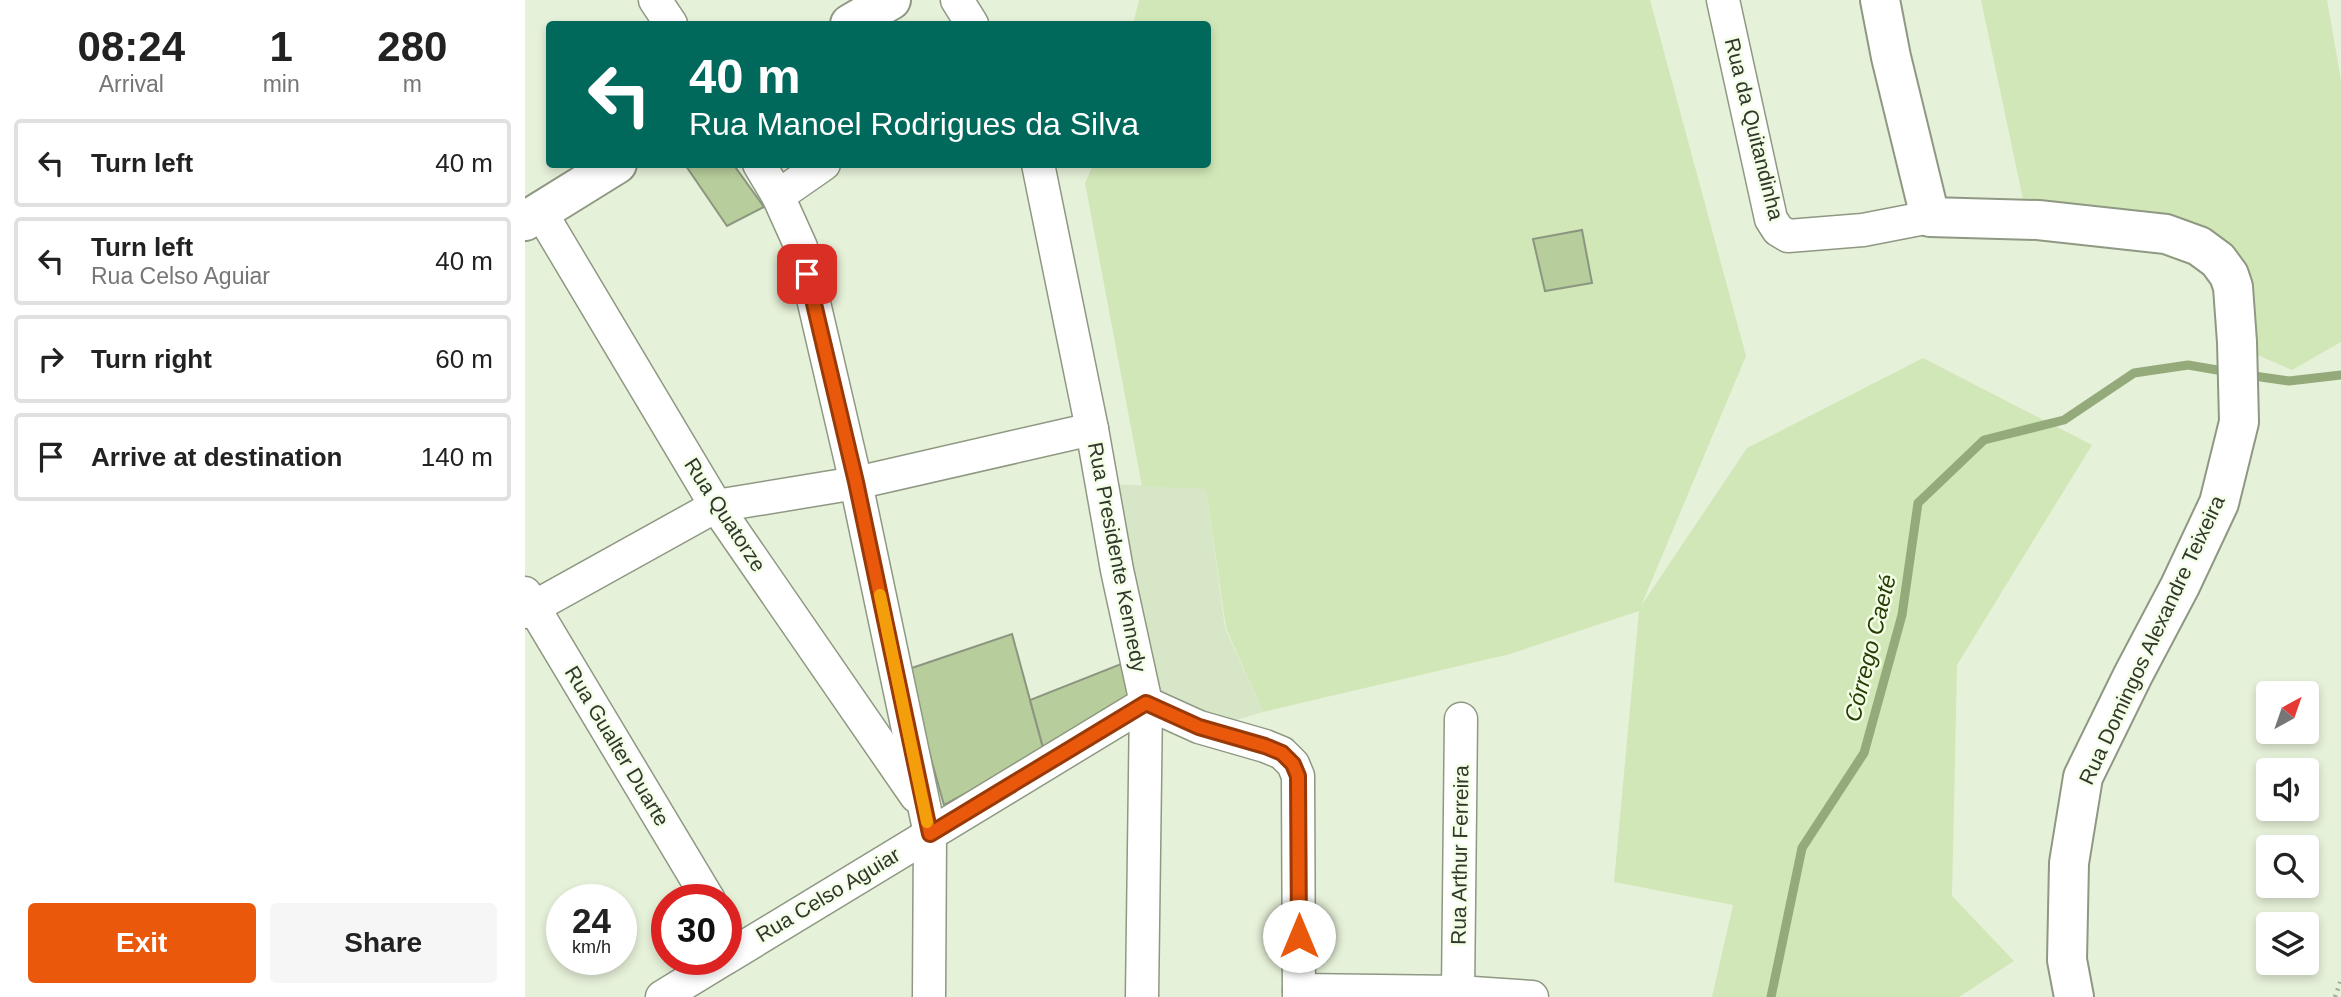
<!DOCTYPE html>
<html lang="en">
<head>
<meta charset="utf-8">
<style>
	body { margin:0; font-family:Arial,sans-serif; background:#f6f6f6; color:#222; height:100vh; display:flex; flex-direction:column; font-size:26px; white-space:nowrap }
	* { box-sizing:border-box; margin:0 }
	p { font-size:23px; color:#767676 }
	.icon { flex:none; width:38px; height:38px; fill:none; stroke:currentColor; stroke-width:2; stroke-linecap:round; stroke-linejoin:round }
	.map { position:relative; flex:1; overflow:hidden }
	.sheet { display:flex; flex-direction:column; background:#fff; width:525px }
	.sheet>* { flex:none }
	.hud { position:absolute; left:21px; top:21px; width:665px; height:147px; border-radius:7px; box-shadow:0 4px 10px #0003; background:#00695c; color:#fff; overflow:hidden }
	.needle { width:46px; rotate:40deg }
	.fabs { position:absolute; left:1731px; top:681px; display:grid; gap:14px }
	.fabs a { display:grid; place-items:center; width:63px; height:63px; border-radius:7px; background:#fff; box-shadow:0 4px 10px #0003; font-size:35px }
	.speed { position:absolute; left:21px; top:884px; display:flex; gap:14px; font-size:35px; font-weight:700; text-align:center }
	.speed>* { display:grid; place-content:center; width:91px; height:91px; border-radius:50%; background:#fff; box-shadow:0 4px 10px #0003; line-height:1 }
	.speed small { font-size:18px; font-weight:400 }
	.speed .limit { border:10px solid #d22; background:#fff; color:#111 }
	.pin { position:absolute; display:grid; place-items:center; width:60px; height:60px; color:#fff; margin:-30px; border-radius:14px; box-shadow:0 4px 10px #0006 }
	.me { position:absolute; width:77px; margin:-38px; rotate:0deg; stroke-linejoin:round; filter:drop-shadow(0 0 5px #0008) }
	.turn { display:flex; align-items:center; gap:24px; height:147px; padding:0 28px; font-size:32px }
	.turn .icon { width:91px; height:91px; stroke-width:2.5 }
	.turn b { display:block; font-size:49px; line-height:60px }
	.eta { display:flex; justify-content:space-evenly; align-items:center; height:119px; text-align:center }
	.eta b { font-size:42px; font-weight:700; line-height:49px }
	.primary-button { display:flex; gap:14px; margin-top:auto; padding:14px 28px }
	.primary-button a { flex:1; height:80px; border-radius:7px; background:#ea580c; color:#fff; font-size:28px; font-weight:700; line-height:80px; text-align:center }
	.primary-button a+a { background:#f6f6f6; color:#222 }
	ul { padding:0; list-style:none }
	li { display:flex; align-items:center; gap:21px; height:88px; margin:0 14px 10px; padding:0 14px; border:4px solid #e0e0e0; border-radius:7px }
	li div { flex:1 }
	li b { display:block; font-size:26px }
	li em { font-style:normal }
	main { display:flex; flex:1; min-height:0 }
	.map>svg:first-child { display:block }
</style>
</head>
<body>
<main>
<section class="sheet">
<div class="eta">
<div><b>08:24</b><p>Arrival</p></div>
<div><b>1</b><p>min</p></div>
<div><b>280</b><p>m</p></div>
</div>
<ul>
<li><svg class="icon" aria-label="left" viewBox="0 0 24 24"><path d="M17 20v-9H6M10 6l-5 5 5 5"/></svg><div><b>Turn left</b></div><em>40 m</em></li>
<li><svg class="icon" aria-label="left" viewBox="0 0 24 24"><path d="M17 20v-9H6M10 6l-5 5 5 5"/></svg><div><b>Turn left</b><p>Rua Celso Aguiar</p></div><em>40 m</em></li>
<li><svg class="icon" aria-label="right" viewBox="0 0 24 24"><path d="M7 20v-9h11M14 6l5 5-5 5"/></svg><div><b>Turn right</b></div><em>60 m</em></li>
<li><svg class="icon" aria-label="arrive" viewBox="0 0 24 24"><path d="M6 21V4h12l-3 4 3 4H6"/></svg><div><b>Arrive at destination</b></div><em>140 m</em></li>
</ul>
<div class="primary-button"><a>Exit</a><a>Share</a></div>
</section>
<div class="map">
<svg width="1816" height="997" viewBox="0 0 1816 997">
	<rect width="100%" height="100%" fill="#e6f1d9"/>
	<polygon fill="#d8e6c8" points="586,484 681,488 700,628 738,712 691,726 629,691"/>
	<g fill="#d2e7b7">
		<polygon points="614,0 1125,0 1221,356 1116,606 1222,448 1398,358 1567,445 1432,665 1427,896 1489,961 1434,997 1187,997 1208,905 1089,882 1114,611 985,654 738,712 701,628 681,489 617,486 560,183 568,165 682,164 682,24 608,24"/>
		<polygon points="1456,0 1802,0 1816,80 1816,342 1767,370 1721,350 1698,242 1499,204"/>
	</g>
	<g fill="none" stroke-linecap="round" stroke-linejoin="round">
		<g stroke="#95aa7a" stroke-width="9">
			<polyline points="1722,375 1764,381 1816,375"/>
			<polyline points="1246,997 1277,848 1339,753 1377,615 1393,503 1459,440 1539,420 1609,373 1663,365 1704,372"/>
		</g>
	</g>
	<g fill="#b7cd9b" stroke="#8c9580" stroke-width="2">
		<polygon points="164,164 208,164 239,207 202,226 161,166"/>
		<polygon points="1057,230 1067,283 1020,291 1008,239"/>
		<polygon points="487,634 519,751 419,805 381,670"/>
		<polygon points="596,664 607,703 519,751 505,700"/>
	</g>
	<g fill="none" stroke-linecap="round" stroke-linejoin="round">
		<defs>
			<g id="minor">
				<polyline points="130,0 146,24"/>
				<polyline points="432,0 447,24"/>
				<polyline points="1198,0 1246,219 1253,230 1263,236 1338,230 1405,217"/>
				<polyline points="234,164 253,196 276,247 331,483 405,834 404,997"/>
				<polyline points="513,164 567,429 592,570 621,703 617,997"/>
				<polyline points="253,196 299,164"/>
				<polyline points="15,211 191,506 391,796"/>
				<polyline points="0,593 184,900"/>
				<polyline points="0,612 191,506 331,483 567,429"/>
				<polyline points="201,958 621,703 674,727 740,746 757,753 768,764 773,776 774,997"/>
				<polyline points="774,990 933,992 1007,997"/>
				<polyline points="933,992 936,719"/>
				<polyline points="137,997 199,959"/>
			</g>
			<polyline id="tertiary" points="1355,0 1366,57 1405,217 1513,220 1641,234 1674,246 1693,260 1704,275 1708,287 1712,342 1714,422 1694,503 1655,586 1608,675 1558,777 1544,863 1542,960 1549,997"/>
			<g id="primary">
				<polyline points="325,24 366,0"/>
				<polyline points="0,221 92,164"/>
			</g>
		</defs>
		<use href="#minor" stroke="#8e9882" stroke-width="35"/>
		<use href="#tertiary" stroke="#8e9882" stroke-width="42"/>
		<use href="#primary" stroke="#8e9882" stroke-width="42"/>
		<polyline stroke="#a5ae9b" stroke-width="4.5" stroke-dasharray="2 5" stroke-linecap="butt" points="1810,997 1816,980"/>
		<use href="#minor" stroke="#fff" stroke-width="32"/>
		<use href="#tertiary" stroke="#fff" stroke-width="38"/>
		<use href="#primary" stroke="#fff" stroke-width="38"/>
	</g>
	<g fill="none" stroke-linecap="round" stroke-linejoin="round">
		<defs>
			<polyline id="route" points="282,274 331,482 405,834 621,703 674,727 740,746 757,753 768,764 773,776 774,936"/>
		</defs>
		<use href="#route" stroke="#983908" stroke-width="18"/>
		<use href="#route" stroke="#ea580c" stroke-width="12"/>
		<polyline stroke="#f59e0b" stroke-width="12" points="355,595 402,822"/>
	</g>
	<g text-anchor="middle" stroke-width="5" stroke-linejoin="round" paint-order="stroke">
		<g font-size="21" fill="#32362d" stroke="#f3fee6">
			<text transform="translate(1229 129) rotate(76)" y="7">Rua da Quitandinha</text>
			<text transform="translate(200 515) rotate(57)" y="7">Rua Quatorze</text>
			<text transform="translate(592 557) rotate(79)" y="7">Rua Presidente Kennedy</text>
			<text transform="translate(1627 640) rotate(-65)" y="7">Rua Domingos Alexandre Teixeira</text>
			<text transform="translate(92 746) rotate(59)" y="7">Rua Gualter Duarte</text>
			<text transform="translate(935 855) rotate(-89)" y="7">Rua Arthur Ferreira</text>
			<text transform="translate(303 895) rotate(-31)" y="7">Rua Celso Aguiar</text>
		</g>
		<g font-size="23" font-style="italic" fill="#283b03" stroke="#f3fee6">
			<text transform="translate(1345 648) rotate(-76)" y="8">Córrego Caeté</text>
		</g>
	</g>
</svg>
<div class="fabs">
<a><svg class="needle" viewBox="-14 -14 28 28"><path d="M0-13l5 13h-10z" fill="#e53935"/><path d="M0 13l5-13h-10z" fill="#767676"/></svg></a>
<a><svg class="icon" aria-label="sound" viewBox="0 0 24 24"><path d="M4 9h4l5-4v14l-5-4H4zM17 9q2 3 0 6"/></svg></a>
<a><svg class="icon" aria-label="search" viewBox="0 0 24 24"><circle cx="10" cy="10" r="6"/><path d="M15 15l6 6"/></svg></a>
<a><svg class="icon" aria-label="layers" viewBox="0 0 24 24"><path d="M12 4l9 5-9 5-9-5zM3 14l9 5 9-5"/></svg></a>
</div>
<div class="speed"><div>24<small>km/h</small></div><div class="limit">30</div></div>
<div class="pin" style="left:282px;top:274px;background:#d93025"><svg class="icon" aria-label="arrive" viewBox="0 0 24 24"><path d="M6 21V4h12l-3 4 3 4H6"/></svg></div>
<svg class="me" style="left:774px;top:936px" viewBox="-20 -20 40 40"><circle r="19" fill="#fff"/><path d="M0-13L10 11 0 6-10 11z" fill="#ea580c"/></svg>
<div class="hud">
<div class="turn"><svg class="icon" aria-label="left" viewBox="0 0 24 24"><path d="M17 20v-9H6M10 6l-5 5 5 5"/></svg><div><b>40 m</b>Rua Manoel Rodrigues da Silva</div></div>
</div>
</div>
</main>
</body>
</html>
